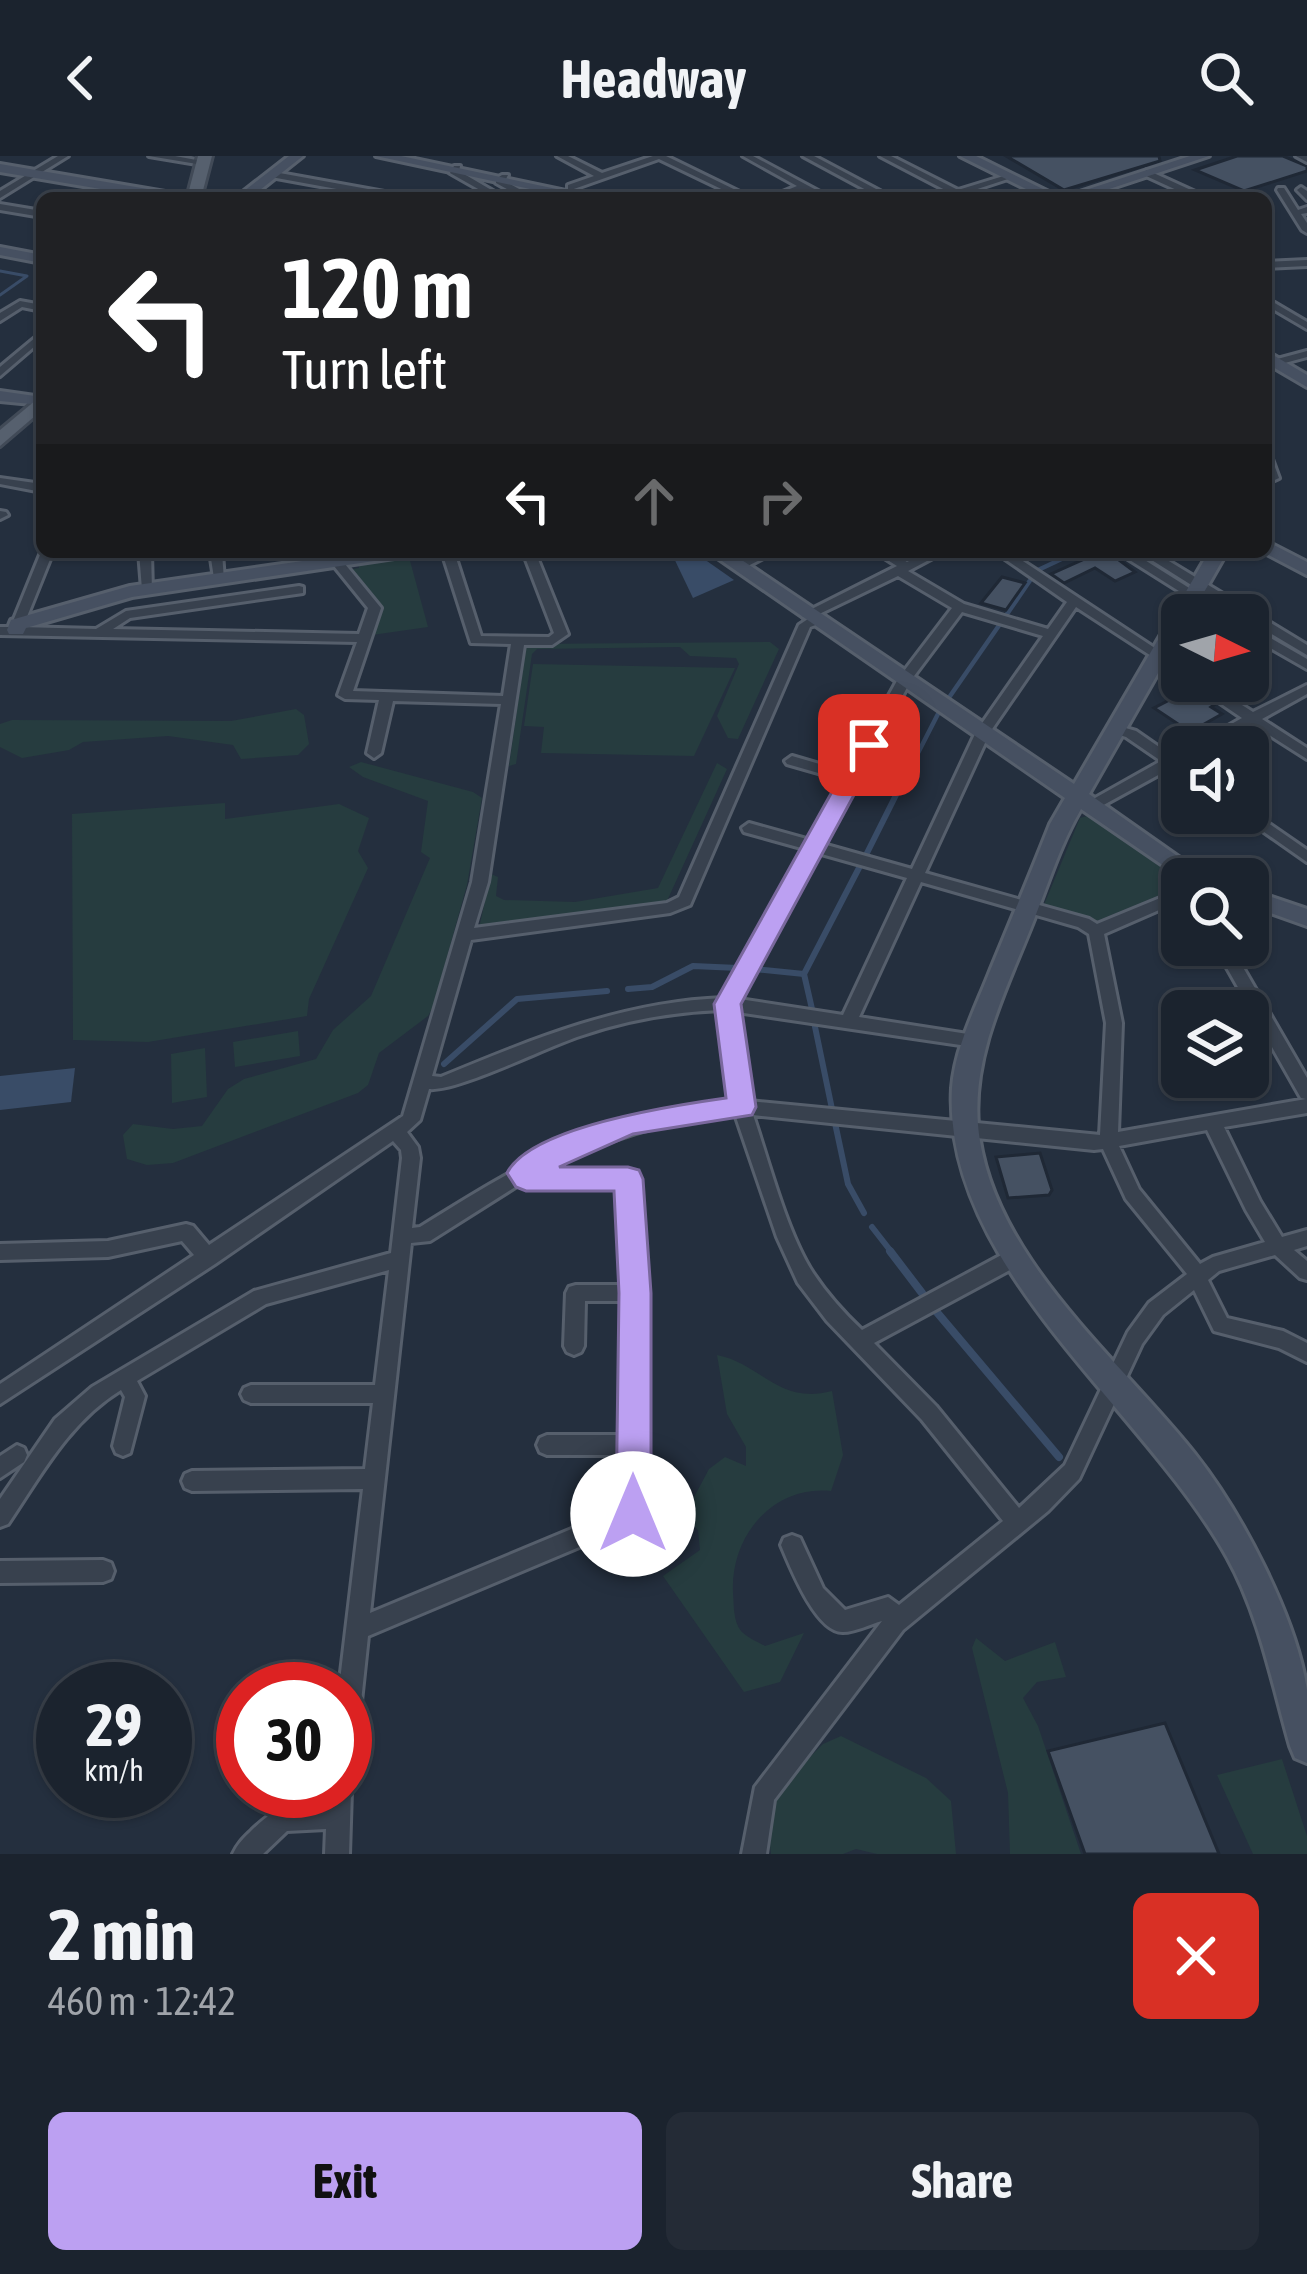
<!DOCTYPE html>
<html lang="en">
<head>
<meta charset="utf-8">
<style>
	body { margin:0; font-family:"Asap Condensed",sans-serif; background:#242b36; color:#f1f3f6; height:100vh; display:flex; flex-direction:column; font-size:45px; white-space:nowrap }
	* { box-sizing:border-box; margin:0 }
	p { font-size:39px; color:#a0a4aa }
	.icon { flex:none; width:66px; height:66px; fill:none; stroke:currentColor; stroke-width:2; stroke-linecap:round; stroke-linejoin:round }
	.map { position:relative; height:1698px; overflow:hidden }
	.panel { display:flex; flex-direction:column; background:#1b232e; flex:1 }
	.panel>* { flex:none }
	.hud { position:absolute; left:36px; top:36px; width:1236px; height:366px; border-radius:18px; box-shadow:0 3px 9px #0004,0 0 0 3px #39404a; background:#202124; color:#fff; overflow:hidden }
	.needle { width:78px; rotate:95deg }
	.fabs { position:absolute; left:1161px; top:438px; display:grid; gap:24px }
	.fabs a { display:grid; place-items:center; width:108px; height:108px; border-radius:18px; background:#1b232e; box-shadow:0 3px 9px #0004,0 0 0 3px #39404a; font-size:60px }
	.speed { position:absolute; left:36px; top:1506px; display:flex; gap:24px; font-size:60px; font-weight:700; text-align:center }
	.speed>* { display:grid; place-content:center; width:156px; height:156px; border-radius:50%; background:#1b232e; box-shadow:0 3px 9px #0004,0 0 0 3px #39404a; line-height:1 }
	.speed small { font-size:30px; font-weight:400 }
	.speed .limit { border:18px solid #d22; background:#fff; color:#111 }
	.pin { position:absolute; display:grid; place-items:center; width:102px; height:102px; color:#fff; margin:-51px; border-radius:24px; box-shadow:0 6px 18px #0006 }
	.me { position:absolute; width:132px; margin:-66px; rotate:0deg; stroke-linejoin:round; filter:drop-shadow(0 0 9px #0008) }
	.turn { display:flex; align-items:center; gap:42px; height:252px; padding:0 48px; font-size:54px }
	.turn .icon { width:156px; height:156px; stroke-width:2.5 }
	.turn b { display:block; font-size:84px; line-height:102px }
	.lanes { display:flex; align-items:center; height:114px; padding:0 48px; background:#0003; justify-content:center; gap:60px; direction:ltr }
	.lanes .off { opacity:.35 }
	.round { display:grid; place-items:center; flex:none; width:126px; height:126px; border-radius:18px; background:#242b36 }
	.overview { display:flex; align-items:center; justify-content:space-between; height:204px; padding:0 48px }
	h1 { font-size:72px; font-weight:700; line-height:90px }
	.cta { display:flex; gap:24px; margin-top:auto; padding:24px 48px }
	.cta a { flex:1; height:138px; border-radius:18px; background:#bca0f2; color:#111; font-size:48px; font-weight:700; line-height:138px; text-align:center }
	.cta a+a { background:#242b36; color:#f1f3f6 }
	header { display:flex; justify-content:space-between; align-items:center; height:156px; padding:0 48px; background:#1b232e; font-size:54px; font-weight:700 }
	.map>svg:first-child { display:block }
</style>
</head>
<body>
<header><svg class="icon" aria-label="back" viewBox="0 0 24 24"><path d="M15 5l-7 7 7 7"/></svg>Headway<svg class="icon" aria-label="search" viewBox="0 0 24 24"><circle cx="10" cy="10" r="6"/><path d="M15 15l6 6"/></svg></header>
<div class="map">
<svg width="1307" height="1698" viewBox="0 0 1307 1698">
	<rect width="100%" height="100%" fill="#242f3e"/>
	<g fill="#263c3f">
		<polygon points="409,401 428,471 372,479 381,451 347,414 359,412 359,408"/>
		<polygon points="770,486 779,493 738,583 728,582 717,560 739,508 736,502 690,500 680,491 537,493 532,498 516,608 509,610 526,491 530,488"/>
		<polygon points="533,508 735,512 694,600 541,597 544,571 524,570"/>
		<polygon points="296,553 304,559 309,588 298,599 241,603 233,589 168,580 83,586 69,594 22,602 0,591 0,568 12,564 231,565"/>
		<polygon points="361,606 473,636 482,642 467,729 433,851 428,860 379,897 368,929 358,937 173,1007 147,1009 127,1003 123,979 133,968 173,973 202,970 228,933 244,923 316,903 333,874 371,840 430,702 421,696 428,645 363,621 349,611"/>
		<polygon points="717,607 727,613 667,745 479,772 491,718 498,721 496,740 504,744 575,746 658,732"/>
		<polygon points="225,647 225,663 339,648 369,662 358,695 368,712 309,843 307,860 148,886 73,884 72,658"/>
		<polygon points="1090,659 1182,727 1182,730 1092,767 1043,751 1080,662"/>
		<polygon points="298,875 300,900 235,911 233,886"/>
		<polygon points="205,892 207,941 172,947 171,898"/>
		<path d="M717,1199c45,9 61,50 115,36l11,64 -12,36c-58,-6 -101,45 -98,102 1,12 0,28 8,38 5,6 17,11 24,15l39,-13 -24,49 -36,10 -81,-116 37,-26 -2,-20 -14,-14 25,-47 16,-12 21,9v-19l-19,-33z"/>
		<polygon points="976,1482 1005,1505 1055,1486 1066,1521 1037,1526 1023,1542 1038,1570 1081,1698 1010,1698 1008,1637 972,1492"/>
		<polygon points="841,1580 926,1622 951,1645 956,1698 877,1698 856,1693 843,1698 771,1698 765,1646 823,1588"/>
		<polygon points="1282,1603 1307,1680 1307,1698 1253,1698 1217,1619"/>
	</g>
	<g fill="#394c67">
		<polygon points="671,396 694,396 734,424 693,442"/>
		<polygon points="75,912 71,946 0,954 0,920"/>
	</g>
	<g fill="none" stroke-linecap="round" stroke-linejoin="round">
		<polyline stroke="#394c67" stroke-width="3" points="0,115 27,120 0,139"/>
		<g stroke="#394c67" stroke-width="4.5">
			<polyline points="1036,415 1070,399"/>
			<polyline points="1005,461 1031,423"/>
			<polyline points="948,543 1000,468"/>
			<polyline points="899,634 939,556"/>
		</g>
		<g stroke="#394c67" stroke-width="6">
			<polyline points="867,697 900,631"/>
			<polyline points="754,813 804,818"/>
			<polyline points="628,833 652,831 693,810 738,812"/>
			<polyline points="812,853 804,818 860,710"/>
			<polyline points="814,866 832,953"/>
			<polyline points="444,908 517,843 607,835"/>
			<polyline points="835,967 848,1028 864,1057"/>
			<polyline points="872,1071 893,1098"/>
		</g>
		<g stroke="#394c67" stroke-width="8">
			<polyline points="890,1095 922,1137"/>
			<polyline points="935,1154 1059,1301"/>
		</g>
	</g>
	<g fill="#455162" stroke="#1f2835" stroke-width="3">
		<polygon points="1006,0 1159,0 1160,5 1064,34"/>
		<polygon points="1237,0 1283,0 1307,10 1307,15 1244,35 1195,14"/>
		<polygon points="1069,396 1111,398 1135,416 1115,425 1095,412 1064,427 1051,418 1082,404"/>
		<polygon points="1002,421 1025,427 1006,454 981,447"/>
		<polygon points="1179,524 1214,549 1211,551 1222,558 1190,576 1154,552 1177,540 1164,531"/>
		<polygon points="1040,997 1052,1034 1049,1039 1008,1042 996,1001"/>
		<polygon points="1165,1567 1219,1698 1085,1698 1048,1595"/>
	</g>
	<g fill="none" stroke-linecap="round" stroke-linejoin="round">
		<defs>
			<g id="street">
				<polygon points="58,0 68,0 0,42 0,35"/>
				<polygon points="149,0 175,0 207,6 203,9"/>
				<polygon points="557,0 568,0 602,17 653,0 666,0 752,42 740,42 659,3 571,34 568,33 568,29 594,20"/>
				<polygon points="743,0 753,0 831,42 819,42 804,34 781,42 768,42 797,30"/>
				<polygon points="803,0 814,0 893,42 881,42"/>
				<polygon points="880,0 891,0 958,34 1010,18 1014,21 950,42 935,42 949,36"/>
				<polygon points="1296,0 1307,0 1307,6"/>
				<polygon points="454,10 460,10 459,15 505,42 494,42 450,17"/>
				<polygon points="1147,14 1204,40 1206,42 1194,42 1144,19 1143,17"/>
				<polygon points="274,16 401,39 406,42 386,42 271,21 270,19"/>
				<polygon points="502,19 508,19 505,25 535,42 523,42 496,27 496,23"/>
				<polygon points="1301,31 1307,35 1307,44 1297,34"/>
				<polygon points="1278,32 1284,32 1298,54 1307,51 1307,57 1301,58 1307,67 1307,77 1302,74 1277,34"/>
				<polygon points="0,48 42,55 42,61 0,54"/>
				<polygon points="1307,104 1307,110 1266,112 1266,106"/>
				<polygon points="1266,142 1307,166 1307,173 1266,149"/>
				<polygon points="20,145 42,149 42,155 22,151 0,165 0,157"/>
				<polygon points="42,176 42,184 0,220 0,211"/>
				<polygon points="1307,195 1307,201 1266,212 1266,206"/>
				<polygon points="1266,300 1272,303 1279,322 1266,328"/>
				<polygon points="0,322 42,328 42,336 0,328"/>
				<polygon points="0,355 6,356 8,359 0,363"/>
				<path d="M42,394l11,2 -29,72 -4,3 76,2 30,-18 173,-25 4,1v6l-173,25 -17,11 246,5 9,-26 -38,-47 6,-4 4,1 41,50 -28,83 150,5 8,-52 -40,-1 -29,-91h12l27,84 68,1 5,-4 -31,-81h12l33,82 -16,11h-28l-36,237 -14,46 193,-25 12,-6 120,-272 12,-8h10v6l-11,4 -120,278 -20,8 -199,27 -39,136 9,1c92,-38 181,-75 282,-79l82,-149 -61,-17 -2,-4 7,-5 61,17 33,-60 -56,-16 -2,-3 7,-5 55,16 51,-93 54,-71 -54,-32 -85,41h-10l-1,-3 95,-48 -22,-14h15l17,10 21,-10h16l-36,19 56,33 84,25 19,-27 -72,-50h14l173,114v10l-106,-69 -86,125 -65,141 164,46 8,5 85,-35v11l-78,34 18,89 -4,109 188,-33 -5,-1 -87,-153h16l77,133v35l-83,14 36,74 22,36 25,-7v16l-13,4 13,11v19l-7,-2 -25,-23 -56,16 -11,9 19,38 56,13 24,12v19l-28,-14 -65,-17 -20,-41 -31,25 -21,29 -63,135 -31,32 -145,119 -129,170 -8,54h-24l13,-67 127,-166c-11,3 -27,11 -39,11 -27,1 -53,-66 -62,-87l3,-7 8,-3 8,3 23,50 22,22 43,-13 11,8 104,-84 -81,-101 -95,-99 -29,-38 -21,-46 -42,-123c-73,7 -128,25 -193,58h86l6,2 3,5 8,114 -1,221 -3,7 -273,115 -11,103 -4,8 -8,4v-62h-6l24,-200 -171,2 -7,-3 -3,-7 3,-7 7,-3 173,-2 8,-66h-122l-7,-3 -3,-6 3,-6 7,-3h124l14,-115 -123,34 -129,77 8,15 -15,57 -7,3 -7,-3 -3,-7 12,-49 -4,-7c-52,32 -80,85 -113,134l-8,3v-28l55,-80 37,-32 162,-96 137,-38 11,-95 -1,-8 -8,-9 -178,123 -215,140v-20l194,-129 -12,-14 -74,16 -108,3v-16l108,-3 78,-17 7,2 16,19 194,-129 69,-234 29,-178 -108,-3 -12,52 -7,5 -7,-5 12,-53 -34,-1 -7,-4 19,-53 -357,-7v-8h16l-4,-3zM962,456l81,24 -67,96 -64,137 -89,-25 88,-164zM818,697l89,25 -64,137 -104,-16zM921,726l157,45 11,7 17,89 -6,112 -351,-34 -12,-89 237,35 6,-1 2,-5 -2,-5 -6,-1 -115,-18zM721,854l11,91c-125,10 -209,62 -312,126l-8,1 8,-70 -2,-11 -11,-15 13,-12 9,-31c28,3 117,-42 151,-53 46,-16 92,-24 141,-26zM753,959l341,35 9,-1 23,50 61,75 -38,29 -21,29 -63,133 -46,43 -83,-102 -62,-63 147,-79 2,-6 -2,-6 -7,-2 -7,2 -145,78c-18,-17 -35,-36 -49,-57 -26,-40 -44,-111 -60,-158zM1207,974l39,80 19,32 -52,15 -13,7 -61,-75 -20,-43zM520,1028l99,2 6,99h-49l-7,2 -3,6 -2,53 3,6 7,3 7,-3 3,-6 1,-45h40l-2,134h-76l-7,3 -3,7 3,7 7,3h76l-1,53 -252,105 41,-370 19,-2z"/>
				<polygon points="139,396 151,396 152,436 144,436 142,433"/>
				<polygon points="210,396 222,396 224,425 220,426 214,422"/>
				<polygon points="759,396 775,396 742,413 738,414 732,410"/>
				<polygon points="1117,396 1132,396 1232,459 1217,459"/>
				<polygon points="1139,396 1154,396 1307,489 1307,499 1248,464 1248,459 1239,459"/>
				<polygon points="1248,469 1307,503 1307,513 1248,479"/>
				<polygon points="1188,525 1204,525 1253,556 1307,529 1307,538 1262,563 1307,592 1307,603 1252,568 1209,591 1191,591 1242,562"/>
				<polygon points="1115,569 1136,575 1172,600 1182,595 1182,618 1171,612 1098,652 1088,652 1086,649 1088,646 1161,605 1126,581 1110,576 1110,570"/>
				<polygon points="1248,653 1307,694 1307,706 1237,657 1248,657"/>
				<polygon points="17,1289 24,1292 27,1299 24,1306 0,1322 0,1300"/>
				<polygon points="103,1404 111,1407 114,1415 111,1423 103,1426 0,1427 0,1405"/>
				<path d="M345,1626l6,9 -2,63h-24l1,-25 -39,2 -24,23h-30c5,-11 11,-16 19,-24 31,-29 34,-23 75,-25v-14h18z"/>
			</g>
			<g id="secondary">
				<polygon points="289,0 303,0 250,42 235,42"/>
				<polygon points="376,0 401,0 599,42 572,42"/>
				<polygon points="960,0 976,0 1061,42 1044,42"/>
				<polygon points="1190,0 1209,0 1082,42 1061,42"/>
				<polygon points="0,8 177,38 184,42 154,42 0,16"/>
				<polygon points="0,91 42,99 42,107 0,99"/>
				<polygon points="1266,195 1307,219 1307,231 1266,207"/>
				<polygon points="0,235 42,241 42,249 0,245"/>
				<polygon points="1266,385 1307,406 1307,419 1263,396"/>
				<polygon points="365,396 410,396 401,401 132,441 26,472 23,478 9,478 7,474 11,464 130,430"/>
				<path d="M709,396h21l344,232 135,-232h18l-36,63h-9v16l-93,163 121,85h-27l-102,-70c-20,34 -32,72 -46,108 -26,67 -63,135 -57,208 11,130 141,233 217,329 46,58 101,163 112,236 0,23 0,50 0,73l-12,-5 -5,-12c-18,-63 -31,-132 -63,-189 -83,-149 -285,-290 -275,-469 3,-39 22,-77 36,-112 21,-51 42,-101 62,-152l15,-26z"/>
				<polygon points="1248,733 1307,753 1307,770 1248,749"/>
			</g>
			<g id="primary">
				<polygon points="198,0 212,0 201,42 187,42"/>
				<polygon points="42,239 42,254 0,290 0,274"/>
			</g>
		</defs>
		<use href="#street" stroke="#565f6c" stroke-width="6"/>
		<use href="#secondary" stroke="#565f6c" stroke-width="6"/>
		<use href="#primary" stroke="#414a57" stroke-width="6"/>
		<use href="#street" fill="#38414e" fill-rule="evenodd"/>
		<use href="#secondary" fill="#465061" fill-rule="evenodd"/>
		<use href="#primary" fill="#56606e" fill-rule="evenodd"/>
	</g>
	<path fill="#bca0f2" stroke="#7a689d" stroke-width="3" d="M869,582l12,7 -140,259 15,103 -4,8 -119,19 -74,33h69l11,3 4,9 8,114v221l-5,12 -13,5 -12,-5 -5,-12 3,-221 -5,-102h-88l-10,-4 -9,-14c24,-47 169,-68 219,-75l-12,-94 144,-259z"/>
</svg>
<div class="fabs">
<a><svg class="needle" viewBox="-14 -14 28 28"><path d="M0-13l5 13h-10z" fill="#e53935"/><path d="M0 13l5-13h-10z" fill="#a0a4aa"/></svg></a>
<a><svg class="icon" aria-label="sound" viewBox="0 0 24 24"><path d="M4 9h4l5-4v14l-5-4H4zM17 9q2 3 0 6"/></svg></a>
<a><svg class="icon" aria-label="search" viewBox="0 0 24 24"><circle cx="10" cy="10" r="6"/><path d="M15 15l6 6"/></svg></a>
<a><svg class="icon" aria-label="layers" viewBox="0 0 24 24"><path d="M12 4l9 5-9 5-9-5zM3 14l9 5 9-5"/></svg></a>
</div>
<div class="speed"><div>29<small>km/h</small></div><div class="limit">30</div></div>
<div class="pin" style="left:869px;top:589px;background:#d93025"><svg class="icon" aria-label="arrive" viewBox="0 0 24 24"><path d="M6 21V4h12l-3 4 3 4H6"/></svg></div>
<svg class="me" style="left:633px;top:1358px" viewBox="-20 -20 40 40"><circle r="19" fill="#fff"/><path d="M0-13L10 11 0 6-10 11z" fill="#bca0f2"/></svg>
<div class="hud">
<div class="turn"><svg class="icon" aria-label="left" viewBox="0 0 24 24"><path d="M17 20v-9H6M10 6l-5 5 5 5"/></svg><div><b>120 m</b>Turn left</div></div>
<div class="lanes"><svg class="icon" aria-label="left" viewBox="0 0 24 24"><path d="M17 20v-9H6M10 6l-5 5 5 5"/></svg><svg class="icon off" aria-label="ahead" viewBox="0 0 24 24"><path d="M12 20V5M6 11l6-6 6 6"/></svg><svg class="icon off" aria-label="right" viewBox="0 0 24 24"><path d="M7 20v-9h11M14 6l5 5-5 5"/></svg></div>
</div>
</div>
<section class="panel">
<div class="overview"><div><h1>2 min</h1><p>460 m · 12:42</p></div><a class="round" style="background:#d93025;color:#fff"><svg class="icon" aria-label="close" viewBox="0 0 24 24"><path d="M6 6l12 12M18 6L6 18"/></svg></a></div>
<div class="cta"><a>Exit</a><a>Share</a></div>
</section>
</body>
</html>
